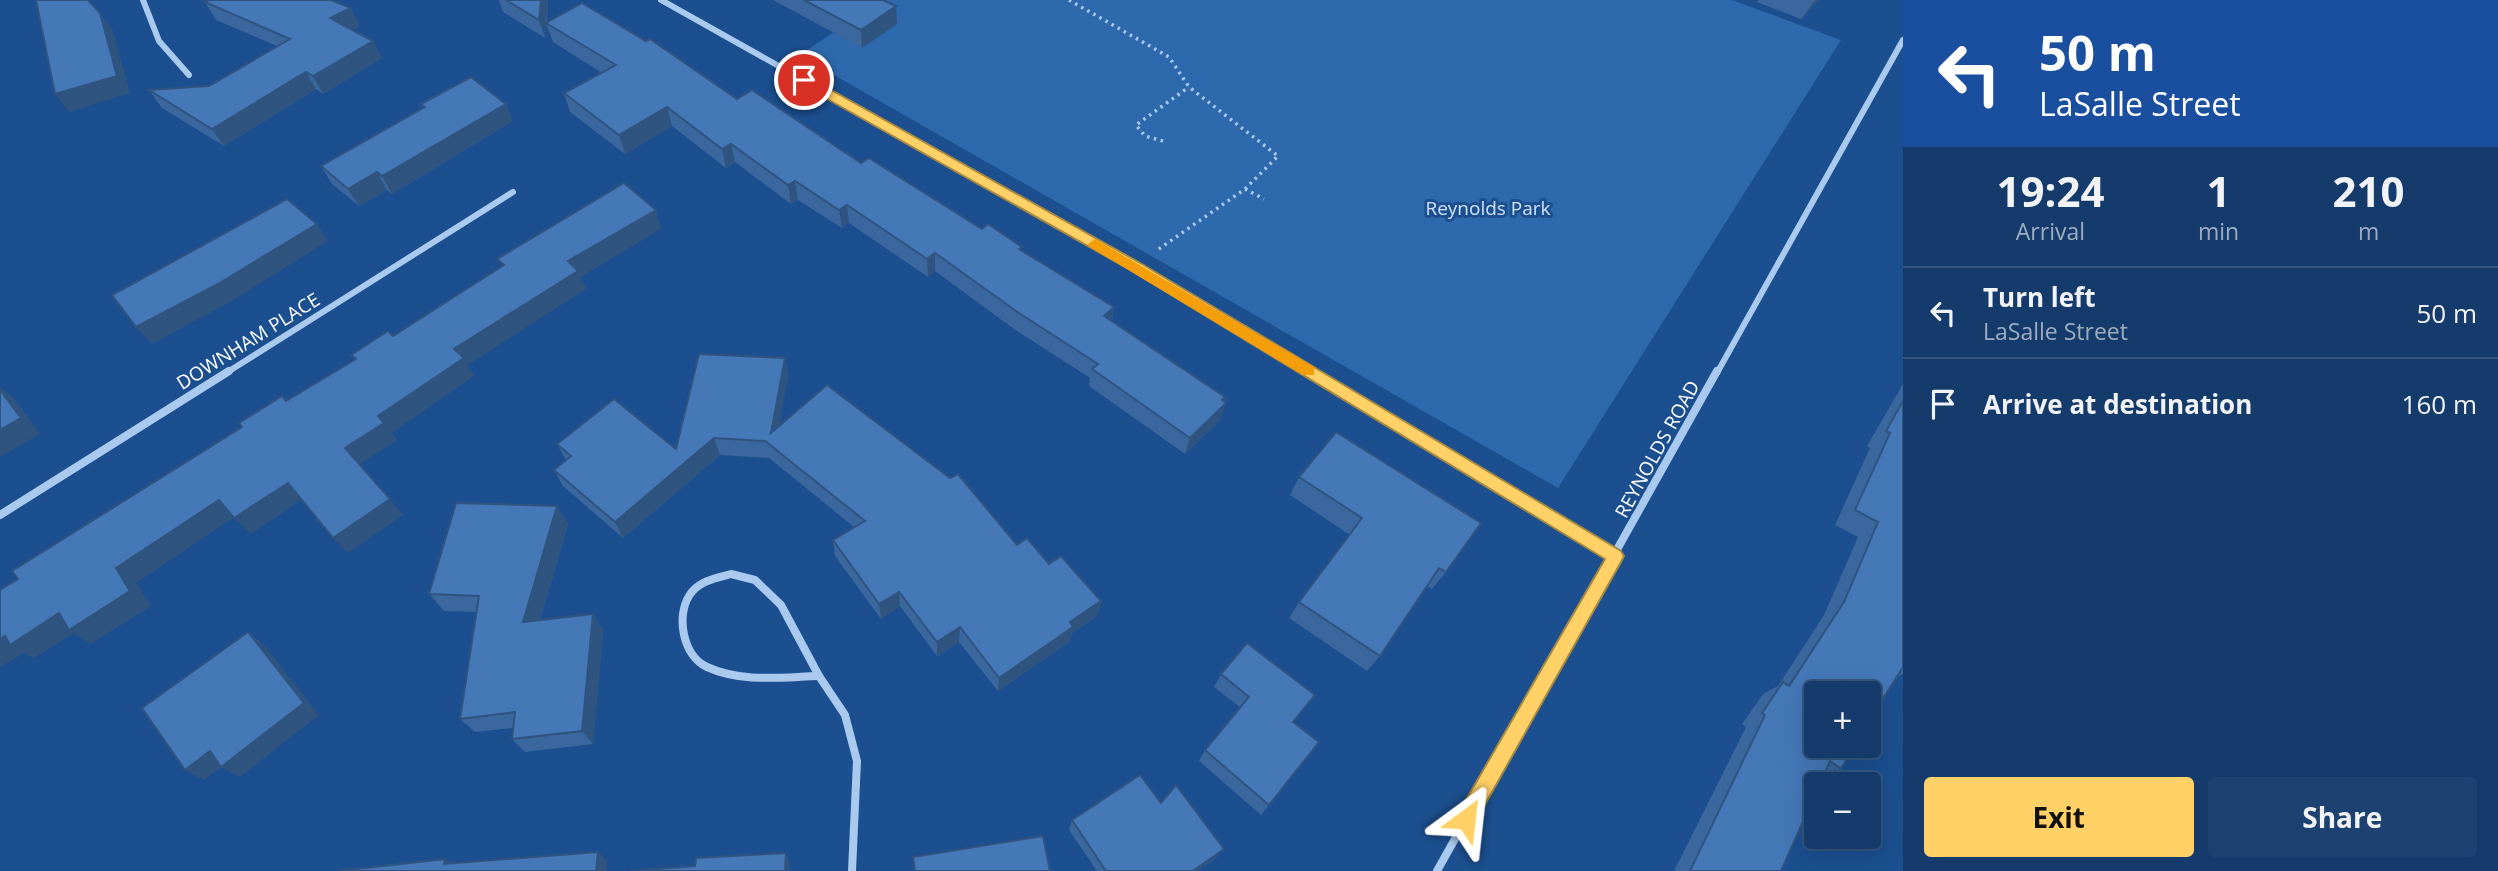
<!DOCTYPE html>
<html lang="en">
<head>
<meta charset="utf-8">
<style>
	body { margin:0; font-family:"Open Sans",sans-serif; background:#1d4271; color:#f1f3f6; height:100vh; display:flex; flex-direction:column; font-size:26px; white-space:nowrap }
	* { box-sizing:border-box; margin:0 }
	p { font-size:23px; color:#9dadc1 }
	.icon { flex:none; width:38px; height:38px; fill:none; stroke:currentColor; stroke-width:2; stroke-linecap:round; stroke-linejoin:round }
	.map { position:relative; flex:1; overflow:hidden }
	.sheet { display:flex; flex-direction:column; background:#143b6b; width:595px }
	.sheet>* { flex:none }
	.hud { background:#1a4fa0; color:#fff; overflow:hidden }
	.tools { position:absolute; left:1804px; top:681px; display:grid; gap:14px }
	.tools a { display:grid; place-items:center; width:77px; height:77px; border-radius:7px; background:#143b6b; box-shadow:0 7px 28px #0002,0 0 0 2px #33557e; font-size:35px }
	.pin { position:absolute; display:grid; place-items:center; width:60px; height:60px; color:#fff; margin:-30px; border:4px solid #fff; border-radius:50%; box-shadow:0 2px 7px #0007 }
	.me { position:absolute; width:77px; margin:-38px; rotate:30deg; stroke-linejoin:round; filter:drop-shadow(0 0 5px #0008) }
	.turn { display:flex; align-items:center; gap:24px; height:147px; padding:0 21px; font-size:32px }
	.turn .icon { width:91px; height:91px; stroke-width:2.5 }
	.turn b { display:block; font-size:49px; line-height:60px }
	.eta { display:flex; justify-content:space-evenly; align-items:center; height:119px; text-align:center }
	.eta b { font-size:42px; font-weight:700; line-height:49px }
	.button { display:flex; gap:14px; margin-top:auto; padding:14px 21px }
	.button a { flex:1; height:80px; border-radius:7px; background:#ffd166; color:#111; font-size:28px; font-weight:700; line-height:80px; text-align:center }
	.button a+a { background:#1d4271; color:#f1f3f6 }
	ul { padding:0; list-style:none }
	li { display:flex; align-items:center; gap:21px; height:91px; padding:0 21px; border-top:2px solid #33557e }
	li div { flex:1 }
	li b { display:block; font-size:26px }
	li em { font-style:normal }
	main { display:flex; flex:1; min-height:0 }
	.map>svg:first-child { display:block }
</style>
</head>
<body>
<main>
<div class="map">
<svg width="1903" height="871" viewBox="0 0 1903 871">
	<rect width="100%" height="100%" fill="#1b4f8f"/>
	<polygon fill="#2e69ad" points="884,0 1732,0 1841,40 1558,488 799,55"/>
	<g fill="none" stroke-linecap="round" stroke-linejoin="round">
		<g stroke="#a9c9ee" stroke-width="3.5" stroke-dasharray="2.5 4.5" stroke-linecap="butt">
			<polyline points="1069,0 1169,57 1189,87 1278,156 1245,189 1156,251"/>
			<polyline points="1163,141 1145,136 1136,125 1189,87"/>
			<polyline points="1245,189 1264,199"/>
		</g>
		<g stroke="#a9c9ee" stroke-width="6">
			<polyline points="143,0 159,41 189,75"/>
			<polyline points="661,0 1137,267 1312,373"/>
			<polyline points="226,373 513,192"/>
			<polyline points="1717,373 1903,40"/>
		</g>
		<g stroke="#a9c9ee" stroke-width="8">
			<polyline points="1309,371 1615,556"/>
			<polyline points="0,515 229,371"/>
			<path d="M731,574l24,6 26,25 38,71c-37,1 -77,7 -112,-9 -24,-11 -31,-50 -18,-71 9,-15 27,-18 42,-22z"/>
			<polyline points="819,676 845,715 857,761 852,871"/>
			<polyline points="1437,871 1717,371"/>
		</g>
	</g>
	<g fill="#3a679d">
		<polygon points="499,0 548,0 547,23 737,99 861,163 982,229 1022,247 1021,250 1114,307 1112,321 1225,397 1220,420 1185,454 1089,386 1090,378 1014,329 935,271 928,277 849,223 842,228 798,200 791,204 735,162 726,168 672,126 625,154 570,112 564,93 602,73 553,42 546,24 545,38 503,12"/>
		<polygon points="773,0 883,0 896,6 897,24 862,48"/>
		<polygon points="1758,0 1819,0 1801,19 1757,2"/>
		<polygon points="205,2 360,26 352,30 382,58 323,94 316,89 224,146 162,108 149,90 209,86 277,46 216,20"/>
		<polygon points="421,104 513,121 392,194 387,190 359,206 332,184 321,166 423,109"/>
		<polygon points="785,358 788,376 779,425 1017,545 1049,564 1101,601 1097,616 1072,633 1070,641 998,691 959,642 937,656 900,606 881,619 835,556 833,540 854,527 769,458 720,455 623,538 563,486 554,470 566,460 557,444 676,449"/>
		<polygon points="1903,384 1903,674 1895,678 1841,769 1823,777 1781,871 1674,871 1746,727 1742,724 1763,694 1778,686 1824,615 1858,537 1835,525 1870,448 1867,446"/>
		<polygon points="1299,477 1446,572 1432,589 1427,586 1380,656 1367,671 1289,618 1299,602 1350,535 1290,495"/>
		<polygon points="557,506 568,524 540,620 593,614 603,630 593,744 525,752 512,739 513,728 475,732 460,719 477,612 444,611 429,594"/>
		<polygon points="1221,674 1294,722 1269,805 1261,815 1199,761 1205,750 1241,708 1214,687"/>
		<polygon points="1161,803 1216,858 1198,871 1097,871 1069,830 1072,820"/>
	</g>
	<g fill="#305480">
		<polygon points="541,0 548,0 545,38 539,20"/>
		<polygon points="1816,0 1819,0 1801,19 1814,2"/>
		<polygon points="896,6 897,24 862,48 861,30"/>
		<polygon points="351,8 360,26 340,35 330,18"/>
		<polygon points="100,13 113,31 130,93 69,112 55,94"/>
		<polygon points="373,41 382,58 323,94 313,76"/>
		<polygon points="306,72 316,89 224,146 212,129"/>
		<polygon points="506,104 513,121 392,194 382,176"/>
		<polygon points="667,107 672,126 625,154 619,135"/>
		<polygon points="731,144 735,162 726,168 722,149"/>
		<polygon points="377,172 387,190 359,206 348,189"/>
		<polygon points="795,181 798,200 791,204 788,185"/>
		<polygon points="847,205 849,223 842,228 839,210"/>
		<polygon points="656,210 661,229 581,277 586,289 468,365 474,376 392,433 397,440 359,465 345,448 378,416 454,349 568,261"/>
		<polygon points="317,224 328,241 232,301 152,344 136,327"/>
		<polygon points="935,253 935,271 928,277 927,259"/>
		<polygon points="1114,307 1111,325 1104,316"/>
		<polygon points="785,358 788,376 775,450 771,433"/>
		<polygon points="0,387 14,398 40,434 0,457"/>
		<polygon points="1225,397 1223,406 1226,403 1220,420 1185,454 1190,438"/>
		<polygon points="714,438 720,455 623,538 615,522"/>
		<polygon points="288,483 303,499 251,534 234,518"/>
		<polygon points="390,499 403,515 348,553 333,538"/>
		<polygon points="219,500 236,516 136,583 151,606 91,644 74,633 34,658 24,653 0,667 0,639 59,613 116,568"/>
		<polygon points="557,506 568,524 535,637 523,622"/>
		<polygon points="899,592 900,606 881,619 879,604"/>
		<polygon points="1101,601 1097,616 1072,633 1070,641 998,691 999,678 1070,622"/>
		<polygon points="593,614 603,630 593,744 582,731"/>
		<polygon points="960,627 959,642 937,656 937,642"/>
		<polygon points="248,632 264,645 319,715 240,777 221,767 204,780 185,770"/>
		<polygon points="1224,849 1216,858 1198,871 1193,871"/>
		<polygon points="598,852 607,861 606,871 596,871"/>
		<polygon points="786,853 790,862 790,871 785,871"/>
		<polygon points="445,859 458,867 444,864"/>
	</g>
	<g fill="#4478b7" stroke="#305480" stroke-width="2">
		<polygon points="36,0 88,0 100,13 117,76 55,94"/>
		<polygon points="209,0 331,0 351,8 330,18 373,41 313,76 306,72 212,129 149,90 209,86 290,39 205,2"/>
		<polygon points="506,0 541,0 539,20"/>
		<polygon points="804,0 883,0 896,6 861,30"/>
		<polygon points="582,3 646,41 650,39 737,99 752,90 861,163 869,158 982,229 988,224 1022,247 1019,249 1114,307 1104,316 1225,397 1222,400 1226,403 1190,438 1092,369 1098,364 1016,311 935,253 927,259 847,205 839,210 795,181 788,185 731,144 722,149 667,107 619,135 564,93 616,65 546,23"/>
		<polygon points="471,77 506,104 382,176 377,172 348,189 321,166 425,107 421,104"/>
		<polygon points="624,183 656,210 568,261 578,271 454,349 464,358 378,416 384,423 345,448 390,499 333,538 288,483 234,518 219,500 116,568 130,591 69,630 59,613 10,645 5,636 0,639 0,590 18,579 12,571 242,427 239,423 282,396 286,401 356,359 351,355 388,331 393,336 504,265 497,259"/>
		<polygon points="287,199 317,224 218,284 136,327 112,295"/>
		<polygon points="699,354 785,358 771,433 827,385 950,478 958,474 1017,545 1027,538 1049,564 1061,556 1101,601 1070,622 1073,627 999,678 960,627 937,642 899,592 879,604 833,540 865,521 765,441 714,438 615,522 554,470 571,456 557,444 614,399 676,449"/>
		<polygon points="0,390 21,418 0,430"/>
		<polygon points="1903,401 1903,667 1869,721 1869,693 1816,693 1816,746 1854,746 1841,769 1830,761 1820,784 1816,784 1816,792 1781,871 1690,871 1765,715 1762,713 1783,682 1789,686 1844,602 1878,522 1855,510 1890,433 1886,431"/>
		<polygon points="1336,432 1481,523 1446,572 1439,568 1380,656 1299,602 1362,518 1299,477"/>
		<polygon points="456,503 557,506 523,622 593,614 582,731 512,739 515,712 460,719 479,596 429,594"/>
		<polygon points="248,632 304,703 221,767 210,751 185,770 142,708"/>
		<polygon points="1247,643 1315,695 1293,722 1319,742 1269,805 1205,750 1249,697 1221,674"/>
		<polygon points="1140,775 1161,803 1176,785 1224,849 1193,871 1106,871 1072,820"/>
		<polygon points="1043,836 1050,871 915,871 913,857"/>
		<polygon points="598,852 596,871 339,871 445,859 444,864"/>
		<polygon points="786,853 785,871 631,871 695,866 696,858"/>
	</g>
	<polygon fill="#ffd166" stroke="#a68842" stroke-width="2" points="799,77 808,77 1142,264 1621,551 1624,556 1621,562 1473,826 1466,829 1459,826 1456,819 1459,812 1605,559 1132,271 799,83"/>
	<polygon fill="#f59e0b" points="1095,239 1314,367 1314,375 1303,375 1090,247 1088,244"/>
	<g text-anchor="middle" stroke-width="6" stroke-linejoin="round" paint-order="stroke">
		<g font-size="19" fill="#cfe3fa" stroke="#1b4f8f">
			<text x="1488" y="215">Reynolds Park</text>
		</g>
		<g font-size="19" fill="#fff" stroke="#1b4f8f">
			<text transform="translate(248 341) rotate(-32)" y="7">DOWNHAM PLACE</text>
			<text transform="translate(1657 449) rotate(-61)" y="7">REYNOLDS ROAD</text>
		</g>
	</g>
</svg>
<div class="tools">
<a>+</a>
<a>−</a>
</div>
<div class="pin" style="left:804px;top:80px;background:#d93025"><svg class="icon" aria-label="arrive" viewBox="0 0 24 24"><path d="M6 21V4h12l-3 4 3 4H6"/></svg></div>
<svg class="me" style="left:1466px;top:819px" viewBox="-20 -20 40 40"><path d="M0-17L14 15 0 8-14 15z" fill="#ffd166" stroke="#fff" stroke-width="4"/></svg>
</div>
<section class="sheet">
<div class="hud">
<div class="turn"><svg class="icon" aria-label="left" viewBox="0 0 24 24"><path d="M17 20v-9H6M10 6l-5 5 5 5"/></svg><div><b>50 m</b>LaSalle Street</div></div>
</div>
<div class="eta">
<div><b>19:24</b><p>Arrival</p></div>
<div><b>1</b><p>min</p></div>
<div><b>210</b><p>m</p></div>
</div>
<ul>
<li><svg class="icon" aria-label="left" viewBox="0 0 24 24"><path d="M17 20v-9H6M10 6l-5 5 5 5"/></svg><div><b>Turn left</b><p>LaSalle Street</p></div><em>50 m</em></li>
<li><svg class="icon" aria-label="arrive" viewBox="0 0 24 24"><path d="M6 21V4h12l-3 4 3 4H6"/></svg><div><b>Arrive at destination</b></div><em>160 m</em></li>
</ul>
<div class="button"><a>Exit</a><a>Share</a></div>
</section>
</main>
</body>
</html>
